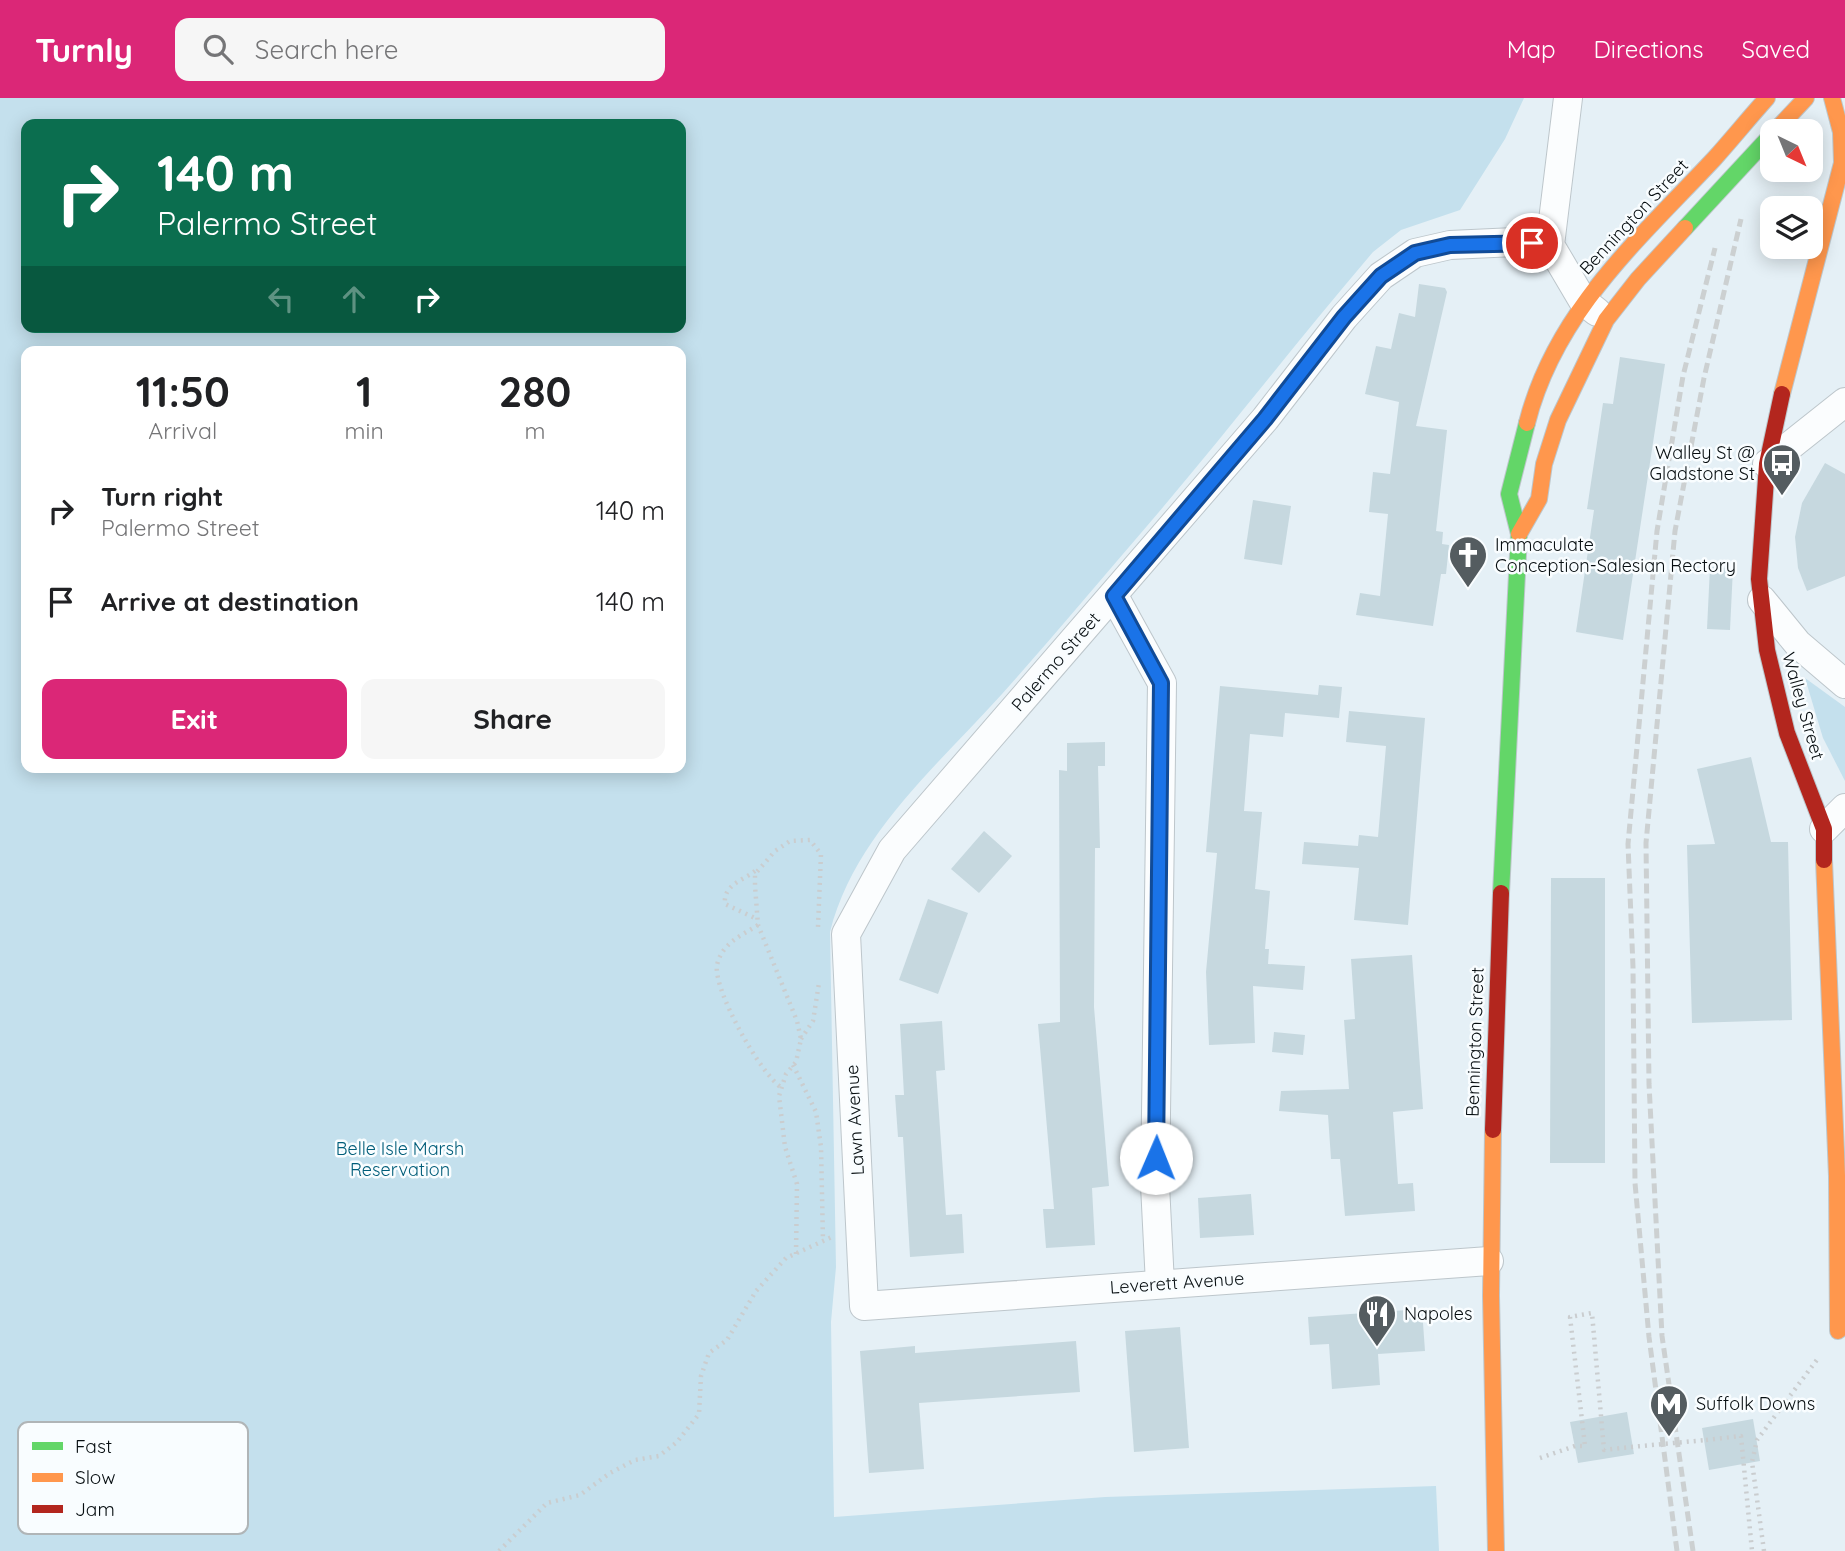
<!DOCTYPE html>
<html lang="en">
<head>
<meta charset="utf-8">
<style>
	body { margin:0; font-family:Quicksand,sans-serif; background:#f6f6f6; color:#202124; height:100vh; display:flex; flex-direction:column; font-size:26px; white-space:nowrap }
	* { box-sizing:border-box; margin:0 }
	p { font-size:23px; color:#757577 }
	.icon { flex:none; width:38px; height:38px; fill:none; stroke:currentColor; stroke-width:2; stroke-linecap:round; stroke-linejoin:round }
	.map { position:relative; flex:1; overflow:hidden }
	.sheet { position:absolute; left:21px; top:248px; width:665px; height:427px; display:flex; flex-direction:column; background:#fff; border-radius:14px; box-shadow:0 4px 18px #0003 }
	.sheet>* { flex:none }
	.guide { position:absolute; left:21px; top:21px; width:665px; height:214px; border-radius:14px; box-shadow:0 4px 18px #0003; background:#0b6e4f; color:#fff; overflow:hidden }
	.needle { width:46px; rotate:137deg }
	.controls { position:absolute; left:1760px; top:21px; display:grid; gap:14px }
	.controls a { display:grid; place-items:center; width:63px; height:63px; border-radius:14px; background:#fff; box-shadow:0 4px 18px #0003; font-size:35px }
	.pin { position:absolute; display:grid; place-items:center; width:60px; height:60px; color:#fff; margin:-30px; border:4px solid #fff; border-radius:50%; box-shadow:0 2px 7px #0007 }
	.me { position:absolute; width:77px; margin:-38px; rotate:1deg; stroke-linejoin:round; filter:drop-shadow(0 0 5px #0008) }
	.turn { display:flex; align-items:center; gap:24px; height:147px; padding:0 21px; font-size:32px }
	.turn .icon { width:91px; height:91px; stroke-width:2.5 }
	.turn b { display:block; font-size:49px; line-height:60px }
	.lanes { display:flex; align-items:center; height:66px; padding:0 21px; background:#0003; justify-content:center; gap:35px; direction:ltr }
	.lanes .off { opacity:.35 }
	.eta { display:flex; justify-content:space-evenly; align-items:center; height:119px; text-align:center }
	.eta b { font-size:42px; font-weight:700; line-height:49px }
	.primary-button { display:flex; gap:14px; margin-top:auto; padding:14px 21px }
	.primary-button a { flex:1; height:80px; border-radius:14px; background:#db2777; color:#fff; font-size:28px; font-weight:700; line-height:80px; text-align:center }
	.primary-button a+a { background:#f6f6f6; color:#202124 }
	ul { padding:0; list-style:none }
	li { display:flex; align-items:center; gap:21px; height:91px; padding:0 21px }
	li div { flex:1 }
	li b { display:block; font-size:26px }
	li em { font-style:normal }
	header { display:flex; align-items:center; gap:42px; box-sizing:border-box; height:98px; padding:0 35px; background:#db2777; color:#fff }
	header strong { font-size:33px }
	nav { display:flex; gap:38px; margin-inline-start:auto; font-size:24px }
	.search { width:490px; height:63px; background:#f6f6f6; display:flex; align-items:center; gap:18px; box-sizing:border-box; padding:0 24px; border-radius:14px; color:#757577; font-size:26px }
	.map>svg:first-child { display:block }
</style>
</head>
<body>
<header>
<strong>Turnly</strong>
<div class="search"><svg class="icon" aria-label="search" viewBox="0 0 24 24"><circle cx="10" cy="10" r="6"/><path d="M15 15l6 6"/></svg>Search here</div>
<nav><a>Map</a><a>Directions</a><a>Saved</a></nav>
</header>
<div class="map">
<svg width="1845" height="1453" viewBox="0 0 1845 1453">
	<rect width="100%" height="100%" fill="#e5f0f6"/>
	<g fill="#c4e0ed" fill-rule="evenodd">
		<path d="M0,0h1524l-19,41 -45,71 -59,20 -28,22c-77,90 -149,184 -226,274 -48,56 -96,113 -145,168 -64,71 -148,142 -172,238l6,335 -5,55 3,195 271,-20 331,-11 3,65h-1439zM26,26h655v203h-655zM26,254h655v416h-655z"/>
		<polygon points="1805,580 1845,609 1845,683 1823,640"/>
	</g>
	<g fill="#c6d8df">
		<polygon points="1419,186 1445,190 1447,194 1416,328 1447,332 1436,433 1443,434 1442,446 1449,447 1446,476 1441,476 1433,528 1356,517 1360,495 1380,498 1388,416 1369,414 1373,374 1390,376 1399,304 1365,296 1376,248 1391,251 1399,215 1415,219"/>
		<polygon points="1620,259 1665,266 1623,542 1576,534 1594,412 1587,411 1603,305 1613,306"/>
		<polygon points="1825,365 1845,376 1845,478 1807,493 1798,470 1795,439 1802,405"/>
		<polygon points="1253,402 1291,408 1282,467 1244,461"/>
		<polygon points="1710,469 1733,470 1730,532 1707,531"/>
		<polygon points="1319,587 1342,589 1339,620 1285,615 1283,639 1250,636 1244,713 1262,714 1255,791 1270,793 1265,851 1269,851 1268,866 1305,868 1303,892 1253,888 1255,945 1209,947 1206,874 1217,755 1206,754 1220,588 1318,597"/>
		<polygon points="1349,613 1425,620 1408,827 1354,822 1359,770 1302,766 1304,744 1358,748 1359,737 1378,739 1386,648 1346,644"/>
		<polygon points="1105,644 1105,668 1098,668 1100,750 1095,750 1094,909 1109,1088 1092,1090 1095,1147 1046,1150 1043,1111 1054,1111 1038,926 1060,924 1059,672 1067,673 1067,645"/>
		<polygon points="1751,659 1771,744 1788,744 1792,922 1692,925 1687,747 1715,746 1697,671"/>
		<polygon points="984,733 1012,758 979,795 951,771"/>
		<polygon points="1551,780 1605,780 1605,1065 1550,1065"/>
		<polygon points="928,801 968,815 938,896 899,882"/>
		<polygon points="1412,857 1423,1011 1393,1014 1398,1086 1413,1085 1415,1113 1345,1118 1340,1061 1331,1061 1328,1017 1279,1013 1281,993 1349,991 1344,922 1355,921 1351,861"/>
		<polygon points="942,923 945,972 936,973 946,1117 962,1116 964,1155 910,1159 903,1039 898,1039 895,997 904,997 900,926"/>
		<polygon points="1274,934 1305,937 1303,957 1272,954"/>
		<polygon points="1251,1096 1254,1137 1200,1140 1198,1100"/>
		<polygon points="1422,1211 1425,1253 1378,1256 1380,1287 1332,1291 1329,1246 1310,1247 1308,1219"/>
		<polygon points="1180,1229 1189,1350 1134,1354 1125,1233"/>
		<polygon points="1076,1243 1080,1294 919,1305 924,1371 869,1375 860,1253 915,1248 915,1255"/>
		<polygon points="1627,1314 1634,1356 1578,1365 1570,1324"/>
		<polygon points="1753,1321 1760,1363 1709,1372 1702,1330"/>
	</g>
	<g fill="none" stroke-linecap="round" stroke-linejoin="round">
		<defs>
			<g id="street">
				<polyline points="1568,0 1550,147 1583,203 1597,214"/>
				<polyline points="1767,366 1845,304"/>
				<polyline points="1114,498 1162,585 1155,1087 1160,1186"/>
				<polyline points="1762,502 1798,546 1845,586"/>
				<polyline points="1824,731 1845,710"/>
				<polyline points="1489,1163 864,1208 846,836 892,752 1265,321 1344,219 1381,178 1415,155 1450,147 1515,144 1550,147"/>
			</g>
			<g id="fast">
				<polyline points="1685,130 1773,35"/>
				<polyline points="1501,795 1519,436 1509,396 1527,325"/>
			</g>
			<g id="slow">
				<polyline points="1775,33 1806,0"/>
				<polyline points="1782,296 1842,65 1841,34 1832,0"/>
				<path d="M1527,325c28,-111 112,-184 187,-264 18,-20 35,-41 53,-61"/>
				<polyline points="1519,436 1539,401 1544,366 1558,322 1606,222 1638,181 1685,130"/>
				<polyline points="1824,762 1837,1078 1838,1233"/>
				<polyline points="1493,1032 1491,1198 1496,1453"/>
			</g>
			<g id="jam">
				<polyline points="1782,296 1767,366 1759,481 1767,552 1787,635 1824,731 1824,762"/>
				<polyline points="1493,1032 1501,795"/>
			</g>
		</defs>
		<use href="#street" stroke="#bdc6cb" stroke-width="30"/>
		<use href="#fast" stroke="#bdc6cb" stroke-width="18"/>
		<use href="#slow" stroke="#bdc6cb" stroke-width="18"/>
		<use href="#jam" stroke="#bdc6cb" stroke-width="18"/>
		<g stroke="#cacdcf" stroke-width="4.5" stroke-dasharray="2 5" stroke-linecap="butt">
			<path d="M755,773c-13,10 -32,14 -30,33l32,15"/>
			<path d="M758,827c-17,11 -36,18 -41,40 -4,25 44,110 65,123"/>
			<polyline points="801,941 813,923 819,885"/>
			<polyline points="793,967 816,1014 821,1049 823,1143"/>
			<polyline points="796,1156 797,1086 785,1049 779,998 786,976 796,964 801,941 797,923 758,827 755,788 755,776 775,753 790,743 810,742 821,756 818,829"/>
			<polyline points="1706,1342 1741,1338 1752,1453"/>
			<polyline points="1540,1360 1575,1348 1585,1348 1570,1219 1592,1215 1604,1352 1631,1349"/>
			<polyline points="499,1453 547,1405 580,1397 610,1375 635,1362 659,1358 677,1344 699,1316 701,1278 709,1255 727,1242 756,1193 786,1160 834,1138"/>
			<polyline points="1764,1453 1752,1364 1757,1342 1819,1259"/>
		</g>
		<use href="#street" stroke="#fbfdfe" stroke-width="28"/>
		<use href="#fast" stroke="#63d668" stroke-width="16"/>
		<use href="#slow" stroke="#ff974d" stroke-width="16"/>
		<use href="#jam" stroke="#b3261e" stroke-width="16"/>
		<g stroke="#ccd0d1" stroke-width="5" stroke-dasharray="10 5" stroke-linecap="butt">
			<polyline points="1677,1453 1649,1239 1635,1085 1633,869 1628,746 1657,433 1683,278 1715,150"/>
			<polyline points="1693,1453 1662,1238 1649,986 1646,745 1675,433 1704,280 1741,121"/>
		</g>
		<polyline stroke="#cacdcf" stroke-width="4.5" stroke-dasharray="2 5" stroke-linecap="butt" points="1631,1349 1706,1342"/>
	</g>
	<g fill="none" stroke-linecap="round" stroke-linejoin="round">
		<defs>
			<polyline id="route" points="1156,1060 1161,585 1114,498 1265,321 1344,219 1381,178 1415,155 1450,147 1532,145"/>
		</defs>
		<use href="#route" stroke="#114b97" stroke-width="18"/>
		<use href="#route" stroke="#1a73e8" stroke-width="12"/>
	</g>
	<defs>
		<symbol id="bus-pin" viewBox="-11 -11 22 30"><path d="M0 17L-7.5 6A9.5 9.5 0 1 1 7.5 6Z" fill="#545c60" stroke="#f9fdff"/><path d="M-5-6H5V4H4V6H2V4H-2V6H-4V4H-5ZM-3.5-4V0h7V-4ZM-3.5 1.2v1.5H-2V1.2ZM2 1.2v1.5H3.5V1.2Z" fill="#fff"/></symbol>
		<symbol id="church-pin" viewBox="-11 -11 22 30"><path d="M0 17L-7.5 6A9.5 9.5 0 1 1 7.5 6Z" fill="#545c60" stroke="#f9fdff"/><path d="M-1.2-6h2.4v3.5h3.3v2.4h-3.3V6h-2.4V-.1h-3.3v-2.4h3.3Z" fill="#fff"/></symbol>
		<symbol id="restaurant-pin" viewBox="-11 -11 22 30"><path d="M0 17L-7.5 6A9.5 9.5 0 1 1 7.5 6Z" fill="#545c60" stroke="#f9fdff"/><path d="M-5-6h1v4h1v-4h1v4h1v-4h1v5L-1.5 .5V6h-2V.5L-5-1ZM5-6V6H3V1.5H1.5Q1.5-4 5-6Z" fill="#fff"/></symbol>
		<symbol id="metro-pin" viewBox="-11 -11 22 30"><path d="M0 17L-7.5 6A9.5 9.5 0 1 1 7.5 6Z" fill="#545c60" stroke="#f9fdff"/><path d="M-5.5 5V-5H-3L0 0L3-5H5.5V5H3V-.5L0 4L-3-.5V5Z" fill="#fff"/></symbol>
	</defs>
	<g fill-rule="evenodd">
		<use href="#bus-pin" x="1760" y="343" width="44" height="60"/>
		<use href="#church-pin" x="1446" y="435" width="44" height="60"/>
		<use href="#restaurant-pin" x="1355" y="1194" width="44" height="60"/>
		<use href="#metro-pin" x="1647" y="1284" width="44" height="60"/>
	</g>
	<g text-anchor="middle" stroke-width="5" stroke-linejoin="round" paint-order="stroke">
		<g font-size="18" fill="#060d10" stroke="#f9fdff">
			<text transform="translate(1634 119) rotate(-47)" y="6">Bennington Street</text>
			<text transform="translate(1056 564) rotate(-49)" y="6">Palermo Street</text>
			<text transform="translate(1803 608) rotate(74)" y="6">Walley Street</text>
			<text transform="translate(1475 944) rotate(-88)" y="6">Bennington Street</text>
			<text transform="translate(855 1022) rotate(-93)" y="6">Lawn Avenue</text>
			<text transform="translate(1177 1185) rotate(-4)" y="6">Leverett Avenue</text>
		</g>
		<g font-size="18" fill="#060d10" stroke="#f9fdff" text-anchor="start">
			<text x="1755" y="361" text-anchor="end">Walley St @<tspan x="1755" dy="21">Gladstone St</tspan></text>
			<text x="1495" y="453">Immaculate<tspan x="1495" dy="21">Conception-Salesian Rectory</tspan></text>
			<text x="1404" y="1222">Napoles</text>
			<text x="1696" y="1312">Suffolk Downs</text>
		</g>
		<g font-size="18" fill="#005d79" stroke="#f9fdff">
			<text x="400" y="1057">Belle Isle Marsh<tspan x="400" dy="21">Reservation</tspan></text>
		</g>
	</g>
	<rect x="18" y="1324" width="230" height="112" rx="10" fill="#f9fdff" stroke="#b0b5b7" stroke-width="2"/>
	<rect x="32" y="1344" width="31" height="8" fill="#63d668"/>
	<rect x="32" y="1375" width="31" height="9" fill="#ff974d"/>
	<rect x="32" y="1407" width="31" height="8" fill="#b3261e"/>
	<g font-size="19" fill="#060d10">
		<text x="75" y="1355">Fast</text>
		<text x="75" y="1386">Slow</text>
		<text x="75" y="1418">Jam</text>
	</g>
</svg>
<div class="controls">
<a><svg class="needle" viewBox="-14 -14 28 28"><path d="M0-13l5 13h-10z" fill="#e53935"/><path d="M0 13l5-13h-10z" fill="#757577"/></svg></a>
<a><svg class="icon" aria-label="layers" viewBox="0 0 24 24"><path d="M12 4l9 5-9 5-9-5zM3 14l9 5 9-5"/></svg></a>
</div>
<div class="pin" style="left:1532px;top:145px;background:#d93025"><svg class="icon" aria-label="arrive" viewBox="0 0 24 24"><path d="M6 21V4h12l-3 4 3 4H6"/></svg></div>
<svg class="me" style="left:1156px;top:1060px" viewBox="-20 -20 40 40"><circle r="19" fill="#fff"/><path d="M0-13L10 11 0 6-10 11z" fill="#1a73e8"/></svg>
<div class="guide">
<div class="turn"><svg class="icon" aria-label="right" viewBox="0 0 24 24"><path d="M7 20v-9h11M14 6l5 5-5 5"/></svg><div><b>140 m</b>Palermo Street</div></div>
<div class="lanes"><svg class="icon off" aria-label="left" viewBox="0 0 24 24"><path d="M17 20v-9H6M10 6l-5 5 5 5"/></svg><svg class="icon off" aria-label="ahead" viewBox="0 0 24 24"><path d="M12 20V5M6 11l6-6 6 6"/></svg><svg class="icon" aria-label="right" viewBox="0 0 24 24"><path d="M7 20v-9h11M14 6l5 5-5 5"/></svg></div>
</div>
<section class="sheet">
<div class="eta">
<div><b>11:50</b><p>Arrival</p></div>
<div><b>1</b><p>min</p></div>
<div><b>280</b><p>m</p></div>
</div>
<ul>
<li><svg class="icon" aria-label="right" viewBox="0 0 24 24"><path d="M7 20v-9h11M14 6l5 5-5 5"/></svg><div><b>Turn right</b><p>Palermo Street</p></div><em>140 m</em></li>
<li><svg class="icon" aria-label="arrive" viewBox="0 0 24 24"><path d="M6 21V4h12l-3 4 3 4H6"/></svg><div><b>Arrive at destination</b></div><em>140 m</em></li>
</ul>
<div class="primary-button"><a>Exit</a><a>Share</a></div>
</section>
</div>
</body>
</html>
